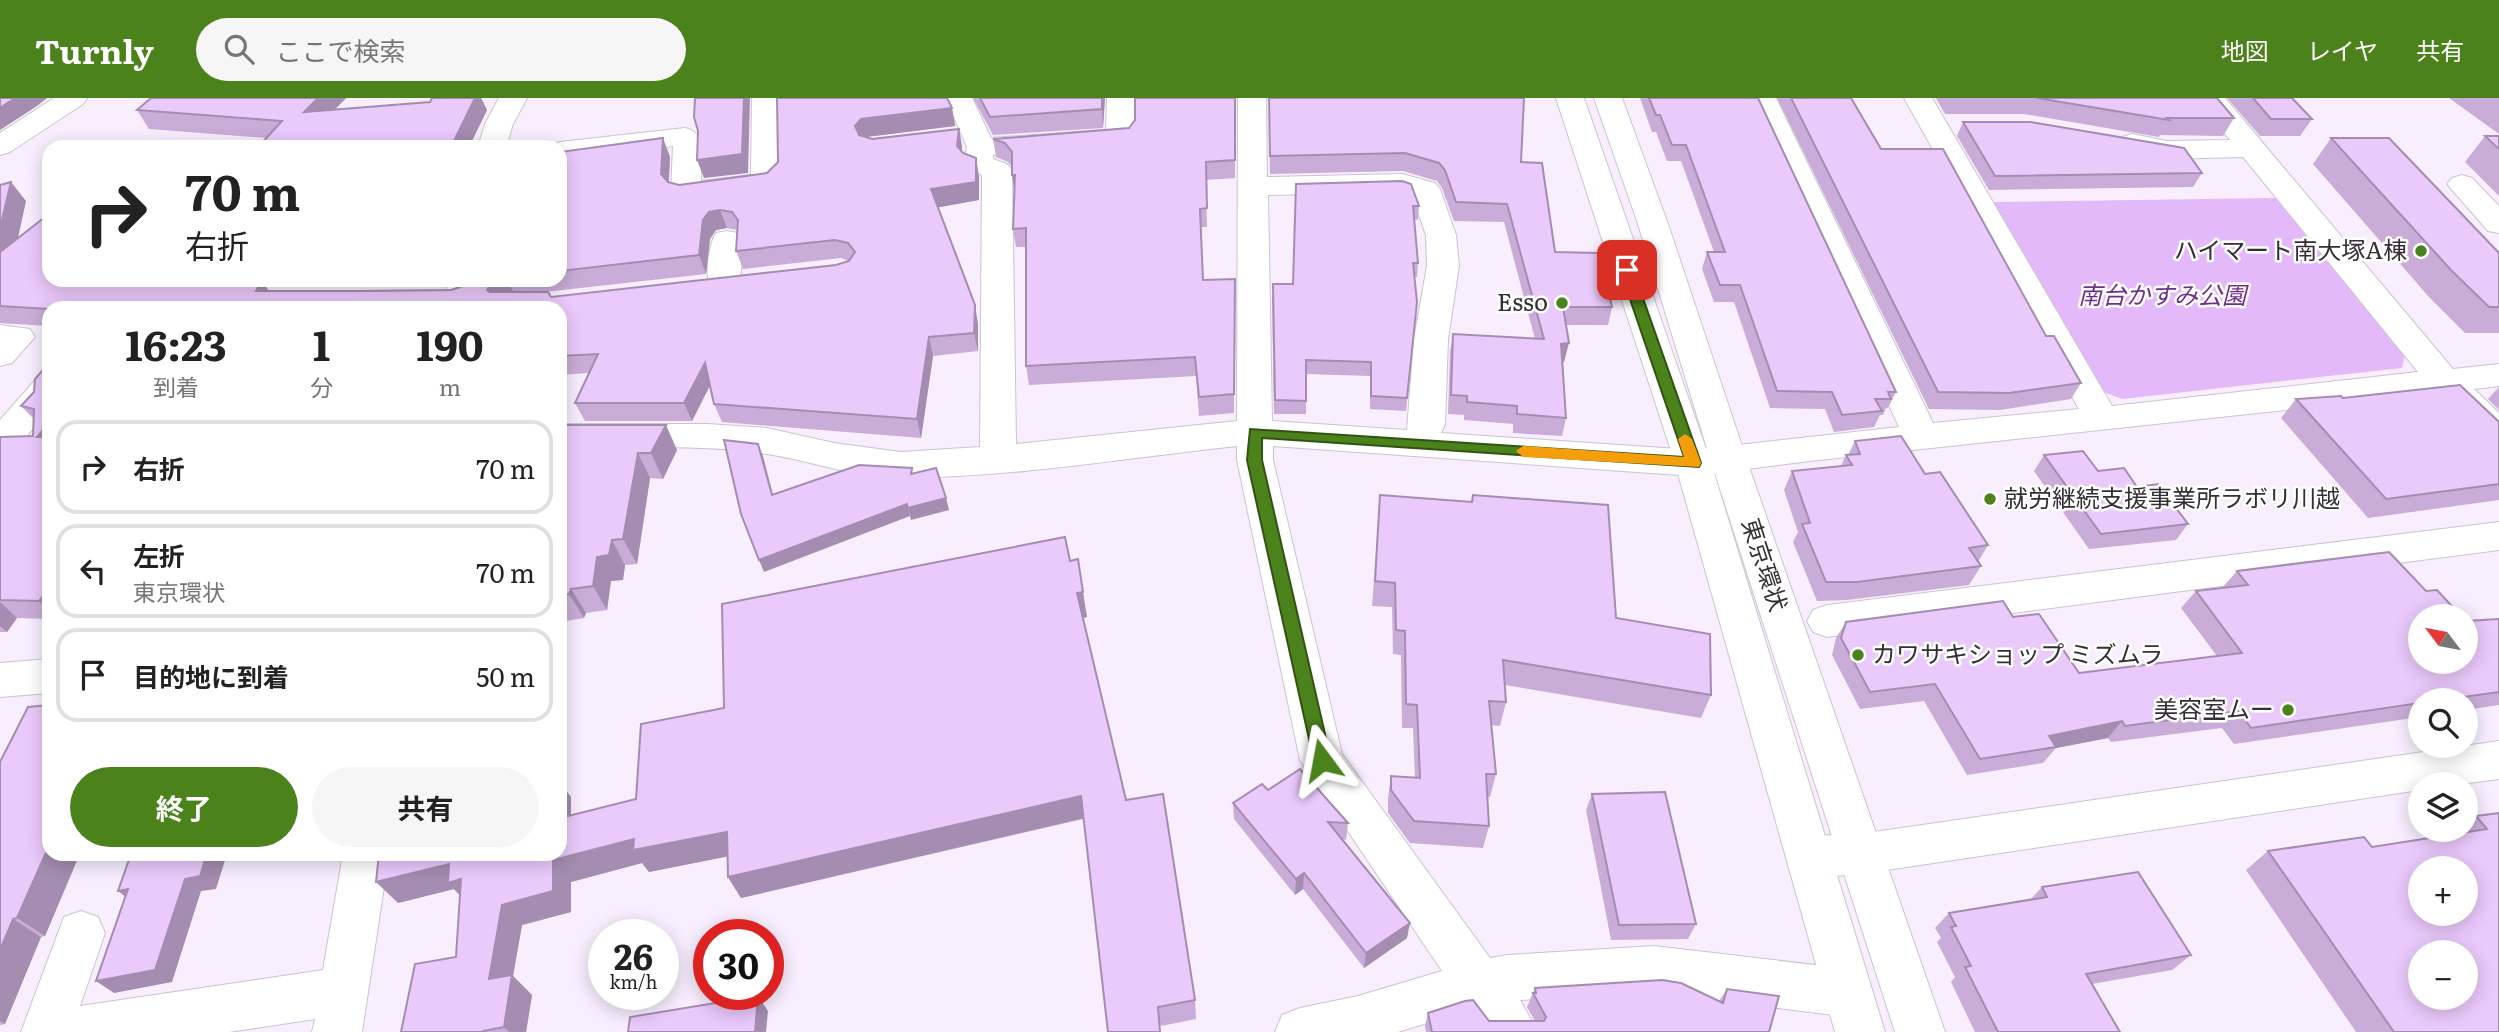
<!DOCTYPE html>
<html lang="ja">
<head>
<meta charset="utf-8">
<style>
	body { margin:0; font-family:Literata,"Noto Sans JP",serif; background:#f6f6f6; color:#222; height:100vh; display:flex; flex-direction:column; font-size:26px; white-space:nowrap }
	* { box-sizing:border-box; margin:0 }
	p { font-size:23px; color:#767676 }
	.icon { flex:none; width:38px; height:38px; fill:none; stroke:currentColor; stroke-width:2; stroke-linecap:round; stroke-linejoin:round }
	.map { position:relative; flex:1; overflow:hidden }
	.panel { position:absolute; left:42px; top:203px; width:525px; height:560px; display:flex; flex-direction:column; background:#fff; border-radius:21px; box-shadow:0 4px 18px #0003 }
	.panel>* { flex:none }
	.hud { position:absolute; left:42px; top:42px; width:525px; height:147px; border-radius:21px; box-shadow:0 4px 18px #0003; background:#fff; color:#222; overflow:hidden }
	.needle { width:46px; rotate:302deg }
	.buttons { position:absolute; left:2408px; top:506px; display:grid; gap:14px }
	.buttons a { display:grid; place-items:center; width:70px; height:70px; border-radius:50%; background:#fff; box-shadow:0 4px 18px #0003; font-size:35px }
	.speed { position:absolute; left:588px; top:821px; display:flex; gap:14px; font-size:35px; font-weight:700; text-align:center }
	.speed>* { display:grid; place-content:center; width:91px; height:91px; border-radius:50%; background:#fff; box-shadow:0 4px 18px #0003; line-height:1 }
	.speed small { font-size:18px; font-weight:400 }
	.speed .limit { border:10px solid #d22; background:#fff; color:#111 }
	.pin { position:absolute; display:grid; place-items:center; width:60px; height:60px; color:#fff; margin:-30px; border-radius:14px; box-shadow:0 4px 10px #0006 }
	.me { position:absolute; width:77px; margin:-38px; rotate:347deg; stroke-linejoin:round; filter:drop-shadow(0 0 5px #0008) }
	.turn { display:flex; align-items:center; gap:24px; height:147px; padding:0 28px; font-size:32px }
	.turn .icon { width:91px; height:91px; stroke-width:2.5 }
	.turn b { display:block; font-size:49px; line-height:60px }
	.eta { display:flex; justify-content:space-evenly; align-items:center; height:119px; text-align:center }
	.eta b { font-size:42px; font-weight:700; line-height:49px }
	.cta { display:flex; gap:14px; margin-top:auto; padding:14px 28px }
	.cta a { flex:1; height:80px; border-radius:42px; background:#4c821b; color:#fff; font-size:28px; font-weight:700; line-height:80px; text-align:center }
	.cta a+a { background:#f6f6f6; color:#222 }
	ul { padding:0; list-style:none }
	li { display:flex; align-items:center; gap:21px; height:94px; margin:0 14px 10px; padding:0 14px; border:4px solid #e0e0e0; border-radius:21px }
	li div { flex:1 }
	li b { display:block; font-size:26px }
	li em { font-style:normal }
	header { display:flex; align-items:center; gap:42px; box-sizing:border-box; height:98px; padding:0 35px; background:#4c821b; color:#fff }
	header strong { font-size:33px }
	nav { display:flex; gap:38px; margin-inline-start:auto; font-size:24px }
	.search { width:490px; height:63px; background:#f6f6f6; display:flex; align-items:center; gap:18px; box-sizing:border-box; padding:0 24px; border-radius:38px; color:#767676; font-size:26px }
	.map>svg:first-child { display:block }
</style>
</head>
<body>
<header>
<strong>Turnly</strong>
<div class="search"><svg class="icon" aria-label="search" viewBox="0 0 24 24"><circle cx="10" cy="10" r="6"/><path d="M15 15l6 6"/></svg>ここで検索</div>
<nav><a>地図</a><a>レイヤ</a><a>共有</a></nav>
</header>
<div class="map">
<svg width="2499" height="934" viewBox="0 0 2499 934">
	<rect width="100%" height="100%" fill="#f8eefe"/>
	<polygon fill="#e3b9f9" points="2276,100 2405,257 2402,270 2122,301 2104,294 1993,104"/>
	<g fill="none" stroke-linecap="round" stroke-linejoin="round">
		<defs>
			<g id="minor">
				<polygon points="54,0 87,0 83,6 10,54 0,57 0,35"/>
				<polygon points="499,0 527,0 513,26 506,49 478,49 485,26"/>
				<path d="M752,0h28l1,82 -10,9 -10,3 -75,9 -10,-3 -5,-6 2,-46 -113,14v-13h-12l12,-5 125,-14c24,5 16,33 16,53l50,-6z"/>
				<path d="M931,0h41l19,40 115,-8 1,-32h28l-1,40 -4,6 -137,11v4l14,5 5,6 4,274 221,-23 1,-323h28l1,79 135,-3 33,9 5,6 16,46 3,31 -11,73 -3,85 -4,9 252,17 206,-23 -151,-329h28l157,325 146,-14 -175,-311h28l180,308 306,-34 -175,-215 -76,2 -45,-10 -4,-6 4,-6 10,-3 35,7 63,-1 -34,-42h29l228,271 46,-5v22l-25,3 25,24v32l-13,-3 -50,-48 -626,67 -117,15 -420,-30v14l69,294 148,204 18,-3 146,-9 195,23 17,7 7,17 -7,17 -17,7 -195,-25 -134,8 18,32h-54l-15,-22 -71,22h-123l7,-17 18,-7 58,-12 84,-25 -142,-211 -63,-300v-14c-110,12 -223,31 -334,32 -46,0 -91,-17 -136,-24 -67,-11 -139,-5 -207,-6v-24h147l60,4 67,15 67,9 79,-5 2,-272 -15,-6 -4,-6 4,-16 -17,-39 -15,-4zM1401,94l11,3 14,40 1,31 -13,73 -7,91 -135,-9 -4,-226z"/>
				<polygon points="2462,77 2472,80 2499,108 2499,135 2488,133 2447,86 2452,80"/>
				<path d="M727,133l11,2c8,13 4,47 -4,59l-11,3 -11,-3c-8,-12 -4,-46 4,-59z"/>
				<polygon points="449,182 481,182 475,210 443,210"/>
				<polygon points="0,227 30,231 35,239 12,265 0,268"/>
				<polygon points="49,276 49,311 16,351 0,354 0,322 37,280"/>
				<polygon points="2499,424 2499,452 1827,539 1813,534 1807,523 1813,512 1827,507"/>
				<polygon points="49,561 49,595 0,599 0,565"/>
				<polygon points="2499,643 2499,681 2462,686 2420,686 2420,692 1860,776 1809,780 1793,774 1786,759 1793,744 1809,738 1860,736"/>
				<polygon points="343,756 389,756 362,934 312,934 315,921 229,934 21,934 64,819 81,813 98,819 105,835 80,908 323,872"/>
			</g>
			<g id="highway">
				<polygon points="1556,0 1584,0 1711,365 1885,934 1835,934 1675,365"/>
				<polygon points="1594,0 1622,0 1668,126 1746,360 1945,934 1895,934 1710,360 1638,126"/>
			</g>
		</defs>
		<use href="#minor" stroke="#ccc3d2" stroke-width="2"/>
		<use href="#highway" stroke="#ccc3d2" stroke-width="2"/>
		<use href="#minor" fill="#fff" fill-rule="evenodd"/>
		<use href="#highway" fill="#fff" fill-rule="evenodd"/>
	</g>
	<g fill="#c9add8" fill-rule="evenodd">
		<polygon points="151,0 346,0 335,11 430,4 432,0 481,0 487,12 469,49 258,49 267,40 149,31 137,12"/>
		<polygon points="973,0 1105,0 1103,30 993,37"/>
		<polygon points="1235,0 1235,80 1206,82 1207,129 1200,129 1203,182 1235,181 1234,315 1199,318 1196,278 1029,287 1026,268 1026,149 1016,149 1013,131 1015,94 1012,69 1008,64 996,59 993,41 1129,30 1135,22"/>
		<polygon points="1269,0 1521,64 1555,154 1612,209 1608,227 1566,227 1564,264 1563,264 1566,320 1562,338 1513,335 1513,326 1464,322 1464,317 1448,316 1450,254 1453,236 1535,241 1504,124 1454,123 1442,90 1437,83 1403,73 1270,76"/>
		<polygon points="1640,0 1758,0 1896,294 1888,310 1886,310 1883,317 1880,317 1874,329 1834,334 1825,311 1770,310 1734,204 1714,204 1702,171 1707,154 1714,154 1681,63 1667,63 1656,34 1652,34"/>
		<polygon points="1777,0 1851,0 1881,51 2046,238 2081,285 2071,301 2000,312 1929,311"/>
		<polygon points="1936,0 2217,0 2234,20 2223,38 2160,37 2159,39 2024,16 1945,16"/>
		<polygon points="2227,0 2292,0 2312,21 2300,38 2260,38"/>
		<polygon points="2449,0 2499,0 2499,36"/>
		<path d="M952,10l3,18 -89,11 6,2 87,-10 3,18v5l14,6 3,19v23l-41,7 40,117v27l-45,5 -12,82 -199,-16 -8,-18 -4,-18 -18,35h-107l-10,-18 14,-30 -29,2v-67h-511v18l-49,-3v-138l26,16 -8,37 31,42h158l-3,3 65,8 182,-1 21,-7 1,-3h87v-128l110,5 -1,25 10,3 88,-12 11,-11zM727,130l10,2 -1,21 7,18 98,-11 8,3 -13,4 -285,32 -6,-5 161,-18 4,-35 6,-9z"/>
		<polygon points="1963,24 2202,75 2193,89 1989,92 1957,38"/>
		<polygon points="2485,38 2499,38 2499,98 2465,64"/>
		<polygon points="2331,40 2499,155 2499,235 2465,235 2429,199 2313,66"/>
		<polygon points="1296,86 1419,108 1418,122 1414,121 1418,165 1417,179 1414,179 1417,204 1406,313 1370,311 1370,278 1306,276 1306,316 1274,316 1272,199 1293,186"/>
		<polygon points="49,265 49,521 17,520 7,534 0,534 0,339 33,338 34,321 21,308 34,294"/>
		<polygon points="2499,289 2499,312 2488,301"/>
		<polygon points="2296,301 2499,324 2499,402 2368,420 2281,320"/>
		<polygon points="560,327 677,352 663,381 650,380 637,466 625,467 623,482 611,483 607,512 586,515 584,520 560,524"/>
		<polygon points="1855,343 1925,376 1988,447 1978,464 1981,468 1969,487 1847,502 1817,503 1793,444 1798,434 1784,392 1792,373 1841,368 1846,357 1848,357"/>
		<polygon points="2044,357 2098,373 2137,389 2188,426 2176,442 2089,451 2034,373"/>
		<polygon points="1380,397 1471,404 1473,397 1616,520 1711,597 1701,620 1505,587 1506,604 1500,628 1491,627 1496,676 1490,699 1487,699 1489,728 1483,750 1410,745 1388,715 1388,701 1391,678 1415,680 1413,630 1402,630 1401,557 1393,556 1392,509 1372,508"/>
		<polygon points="1070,463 1087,519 1083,520 1126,702 1195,902 1196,921 1161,928 1083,721 741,800 728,779 728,758 649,774 642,765 571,784 571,814 522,827 513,878 532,897 526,934 401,934 456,859 460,798 454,791 398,805 571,699 571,717 636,701 724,610"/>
		<polygon points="2237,473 2426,493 2466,524 2499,521 2499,607 2466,612 2466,602 2420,602 2420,619 2234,646 2222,630 2111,644 2108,640 2056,650 2043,665 1967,677 1924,603 1860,611 1832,557 1836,540 1846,524 2013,519 2079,575 2217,558 2181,510 2196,493 2222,490"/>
		<polygon points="0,664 49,756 76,756 74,757 78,760 45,838 41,839 5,926 0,927"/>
		<polygon points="1268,692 1348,725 1346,742 1342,741 1407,840 1364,870 1303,791 1295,797 1234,721 1233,705"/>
		<polygon points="1592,696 1696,826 1688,841 1611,842 1586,712"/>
		<polygon points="2499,715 2499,934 2356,934 2246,772 2268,753 2372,749 2451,736 2457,732 2466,732 2466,725 2476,718"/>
		<polygon points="2042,789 2191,857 2172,872 2092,886 2120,934 1975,934 1951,884 1955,879 1937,844 1941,840 1935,830 1949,815 2030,802"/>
		<polygon points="1535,890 1719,903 1727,891 1769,934 1426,934 1425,928 1428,915 1489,923 1535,923 1527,909"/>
	</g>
	<g fill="#a48db0">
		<polygon points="15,0 47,0 37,8 0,32 0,10"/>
		<polygon points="318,0 346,0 315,32 304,14"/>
		<polygon points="475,0 481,0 487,12 469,49 451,49"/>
		<polygon points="744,0 750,0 748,75 704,80 697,62"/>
		<polygon points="1102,0 1105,0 1103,30 1102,11"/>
		<polygon points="952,10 955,28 866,39 860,47 855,28 861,21"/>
		<polygon points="959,31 962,49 961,66 957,48"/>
		<polygon points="663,40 670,59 668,94 661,76"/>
		<polygon points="976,60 979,79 979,102 935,110 931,91"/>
		<polygon points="1012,77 1015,77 1015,96"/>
		<polygon points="11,84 26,103 9,179 0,168 0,130"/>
		<polygon points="720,112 727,130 716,132 710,141 706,176 699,157 703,122 709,114"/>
		<polygon points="174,182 207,182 184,204 170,185"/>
		<polygon points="496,182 507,182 515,197 497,210 487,192 493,183"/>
		<polygon points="262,183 275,202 256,193"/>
		<polygon points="975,207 978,226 978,253 974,235"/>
		<polygon points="929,239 933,258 921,340 917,321"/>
		<polygon points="1569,245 1564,264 1557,265 1561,246"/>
		<polygon points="705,265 712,283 692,323 684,305"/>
		<polygon points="49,325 49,351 37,339"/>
		<polygon points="666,327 677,352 663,381 651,355"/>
		<polygon points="758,346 763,358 776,409 772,397"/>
		<polygon points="638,355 650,380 637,466 623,441"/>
		<polygon points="946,400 949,412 911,422 908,410"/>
		<polygon points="907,406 910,418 764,474 759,462"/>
		<polygon points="612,442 625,467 623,482 611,483 607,512 593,488 597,459"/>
		<polygon points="49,490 49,512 39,503"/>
		<polygon points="571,491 586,515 584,520 569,496"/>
		<polygon points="1083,494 1087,519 1081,520 1077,495"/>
		<polygon points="0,504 17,520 7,534 0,528"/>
		<polygon points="560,612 567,622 560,682"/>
		<polygon points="2122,623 2108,640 2056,650 2056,649 2049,638"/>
		<polygon points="560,684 571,699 571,743 560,730"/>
		<polygon points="1081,698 1085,720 741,800 728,779"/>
		<polygon points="727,734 740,756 649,774 642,765 571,784 571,814 522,827 513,878 532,897 526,934 509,934 504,929 489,881 502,807 553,762 634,741"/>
		<polygon points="49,748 49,756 76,756 74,757 78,760 45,838 17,820"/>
		<polygon points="207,756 227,756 216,791 201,793 172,884 114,895 96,883"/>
		<polygon points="449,766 469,788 468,806 454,791 398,805 376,784"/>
		<polygon points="1304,775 1303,791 1295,797 1296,781"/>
		<polygon points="128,791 135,806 118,793"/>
		<polygon points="13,821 41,839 5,926 0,923 0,852"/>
		<polygon points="1410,825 1407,840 1364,870 1366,855"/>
		<polygon points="758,898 768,913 766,934 755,934"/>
	</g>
	<g fill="#eac9fb" stroke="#a48db0" stroke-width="2" fill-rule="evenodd">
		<polygon points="0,0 15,0 0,10"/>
		<polygon points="151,0 318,0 304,14 430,4 432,0 475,0 451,49 258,49 282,23 137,12"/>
		<polygon points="695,0 744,0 742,56 697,62 698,33 694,19"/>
		<polygon points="777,0 947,0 952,10 861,21 855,28 859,37 872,41 959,31 957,48 963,55 976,60 976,84 931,91 975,207 974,235 929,239 917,321 714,306 705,265 684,305 575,305 598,256 560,258 560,210 49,211 0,208 0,154 49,116 49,182 174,182 170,185 262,183 256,193 358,193 451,192 472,185 473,182 496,182 493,183 487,192 490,194 548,194 551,199 836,167 849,163 855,154 848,145 835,142 736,153 738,122 732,114 720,112 709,114 703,122 699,157 560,173 560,54 663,40 661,76 668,84 679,87 767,75 778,64"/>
		<polygon points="980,0 1102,0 1102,11 990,19"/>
		<polygon points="1135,0 1235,0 1235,62 1206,64 1207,110 1200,111 1203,182 1235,181 1234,296 1199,299 1195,259 1026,268 1026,130 1013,131 1015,77 1012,77 1012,54 1005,45 993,41 1129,30 1135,22"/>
		<polygon points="1269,0 1524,0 1521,64 1542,65 1555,154 1598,155 1612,209 1563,209 1569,245 1561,246 1566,320 1517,316 1517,308 1467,304 1467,298 1451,297 1453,236 1544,241 1507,106 1456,104 1445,72 1439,65 1405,55 1270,58"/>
		<polygon points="1649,0 1758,0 1896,294 1888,294 1891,301 1875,301 1882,313 1842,317 1832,294 1777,293 1740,187 1720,187 1707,154 1725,154 1686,47 1672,47 1660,17 1656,17"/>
		<polygon points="1791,0 1851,0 1881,51 1943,51 2046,238 2054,238 2081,285 2009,295 1938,294"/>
		<polygon points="2037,0 2217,0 2234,20 2167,20 2169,22"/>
		<polygon points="2253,0 2292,0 2312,21 2271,21"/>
		<polygon points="1963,24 2031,24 2184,50 2202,75 1995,78"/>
		<polygon points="2485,38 2499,38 2499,51"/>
		<polygon points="2331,40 2389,40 2499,155 2499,209 2489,209 2451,172"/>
		<polygon points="1402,83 1411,86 1419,108 1413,108 1418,165 1413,165 1417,204 1407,300 1371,298 1371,264 1306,262 1306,303 1275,302 1273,186 1293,186 1296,86"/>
		<polygon points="11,84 0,130 0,87"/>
		<polygon points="49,265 49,325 37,339 49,339 49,490 39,503 0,502 0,339 33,338 34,311 21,308 34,294 35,281"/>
		<polygon points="2460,287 2499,324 2499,386 2386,401 2296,301 2341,298 2343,300"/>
		<polygon points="560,327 666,327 651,355 638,355 623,441 612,442 609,457 597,459 593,488 571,491 569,496 560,497"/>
		<polygon points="1901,338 1925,376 1940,374 1988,447 1969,450 1981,468 1857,484 1826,484 1802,426 1810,425 1792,373 1852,367 1846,357 1860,356 1855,343"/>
		<polygon points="724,342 758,346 772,397 859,367 912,370 911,376 936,370 946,400 908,410 907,406 759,462 741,416"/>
		<polygon points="2083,353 2098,373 2124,370 2137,389 2158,386 2188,426 2101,436 2044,357"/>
		<polygon points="1380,397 1472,404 1473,397 1608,407 1616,520 1710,536 1711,597 1503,562 1506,604 1489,603 1496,676 1486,676 1489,728 1414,723 1391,692 1391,678 1420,680 1417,607 1406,606 1405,533 1396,532 1395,485 1375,483"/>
		<polygon points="1065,439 1070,463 1078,461 1083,494 1077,495 1126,702 1163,696 1195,902 1158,909 1160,934 1108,934 1081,698 728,779 727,734 633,752 634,741 553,762 553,793 502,807 489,881 512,877 504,929 483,933 483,934 401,934 415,866 456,859 461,781 448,785 449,766 376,784 379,756 560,756 560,720 636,701 641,626 724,610 722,506"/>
		<polygon points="2389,454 2426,493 2437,492 2461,518 2420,518 2420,564 2466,564 2466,523 2499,521 2499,594 2442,602 2420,602 2420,605 2251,630 2238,613 2125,628 2122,623 2049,638 2056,649 1980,661 1935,586 1870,594 1841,540 1846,524 2003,503 2013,519 2039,516 2079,575 2242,555 2196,493 2248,487 2237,473"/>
		<polygon points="49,607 49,738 45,742 49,741 49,748 17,820 13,821 0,852 0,664 28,609"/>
		<polygon points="1300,671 1348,725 1328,724 1410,825 1366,855 1304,775 1296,781 1233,705 1262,686 1268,692"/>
		<polygon points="1665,694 1696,826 1619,827 1592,696"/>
		<path d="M2499,715v219h-105l-126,-181 96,-14 8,10 115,-18 -11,-13zM2420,770h46v46h-46zM2420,854h46v46h-46z"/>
		<polygon points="131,756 207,756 200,778 185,781 155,872 96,883 128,791 118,793"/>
		<polygon points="2138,774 2191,857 2086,876 2120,934 1998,934 1965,869 1971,868 1951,829 1956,828 1949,815 2047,799 2042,789"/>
		<polygon points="1662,882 1681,885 1723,905 1727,891 1779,898 1769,934 1432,934 1428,915 1465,903 1473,902 1489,923 1544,923 1546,919 1533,895 1536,895 1535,890"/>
		<polygon points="758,898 755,934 628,934 630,919"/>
	</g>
	<polygon fill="#4c821b" stroke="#315412" stroke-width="2" points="1627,168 1633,172 1701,365 1699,369 1262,340 1262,362 1331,662 1328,668 1322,670 1315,668 1247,362 1250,331 1684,359 1620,172"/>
	<polygon fill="#f59e0b" points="1685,336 1692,341 1701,365 1699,369 1523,359 1516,353 1523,348 1684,359 1678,341"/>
	<g fill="#4c821b" stroke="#fff" stroke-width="2.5">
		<circle cx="2421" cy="153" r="7"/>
		<circle cx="1562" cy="205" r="7"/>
		<circle cx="1990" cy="401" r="7"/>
		<circle cx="1858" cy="557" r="7"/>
		<circle cx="2288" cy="612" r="7"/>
	</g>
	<g text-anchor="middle" stroke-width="5" stroke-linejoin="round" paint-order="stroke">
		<g font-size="24" fill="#332f35" stroke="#fff" text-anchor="end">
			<text x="2407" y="161">ハイマート南大塚A棟</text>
			<text x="1548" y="213">Esso</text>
			<text x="2004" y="409" text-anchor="start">就労継続支援事業所ラボリ川越</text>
			<text x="1872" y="565" text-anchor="start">カワサキショップ ミズムラ</text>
			<text x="2274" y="620">美容室ムー</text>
		</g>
		<g font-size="24" font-style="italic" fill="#702d8c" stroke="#fff">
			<text x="2162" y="206">南台かすみ公園</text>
		</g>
		<g font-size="24" fill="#332f35" stroke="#fff">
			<text transform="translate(1764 467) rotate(72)" y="8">東京環状</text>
		</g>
	</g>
</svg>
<div class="buttons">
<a><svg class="needle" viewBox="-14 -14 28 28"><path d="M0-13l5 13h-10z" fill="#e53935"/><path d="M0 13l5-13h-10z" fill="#767676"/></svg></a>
<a><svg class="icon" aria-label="search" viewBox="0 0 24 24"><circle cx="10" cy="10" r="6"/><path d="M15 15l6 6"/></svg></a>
<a><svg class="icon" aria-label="layers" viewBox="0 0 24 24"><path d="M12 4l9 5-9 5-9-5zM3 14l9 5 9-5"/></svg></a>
<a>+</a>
<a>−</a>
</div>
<div class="speed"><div>26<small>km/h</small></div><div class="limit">30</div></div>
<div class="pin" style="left:1627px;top:172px;background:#d93025"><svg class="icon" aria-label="arrive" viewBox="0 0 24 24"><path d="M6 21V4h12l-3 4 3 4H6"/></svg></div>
<svg class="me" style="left:1322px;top:662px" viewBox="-20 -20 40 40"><path d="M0-17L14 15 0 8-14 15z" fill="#4c821b" stroke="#fff" stroke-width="4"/></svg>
<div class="hud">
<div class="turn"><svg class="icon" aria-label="right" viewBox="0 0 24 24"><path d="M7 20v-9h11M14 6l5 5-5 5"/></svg><div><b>70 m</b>右折</div></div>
</div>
<section class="panel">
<div class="eta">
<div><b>16:23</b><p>到着</p></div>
<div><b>1</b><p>分</p></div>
<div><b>190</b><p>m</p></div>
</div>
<ul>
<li><svg class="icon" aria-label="right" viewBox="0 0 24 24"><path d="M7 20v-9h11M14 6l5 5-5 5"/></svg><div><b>右折</b></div><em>70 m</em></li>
<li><svg class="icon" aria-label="left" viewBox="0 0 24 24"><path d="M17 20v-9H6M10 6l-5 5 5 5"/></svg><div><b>左折</b><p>東京環状</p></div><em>70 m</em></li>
<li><svg class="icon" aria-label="arrive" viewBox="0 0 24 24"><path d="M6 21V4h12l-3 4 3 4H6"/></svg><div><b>目的地に到着</b></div><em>50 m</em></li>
</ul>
<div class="cta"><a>終了</a><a>共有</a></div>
</section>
</div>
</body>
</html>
